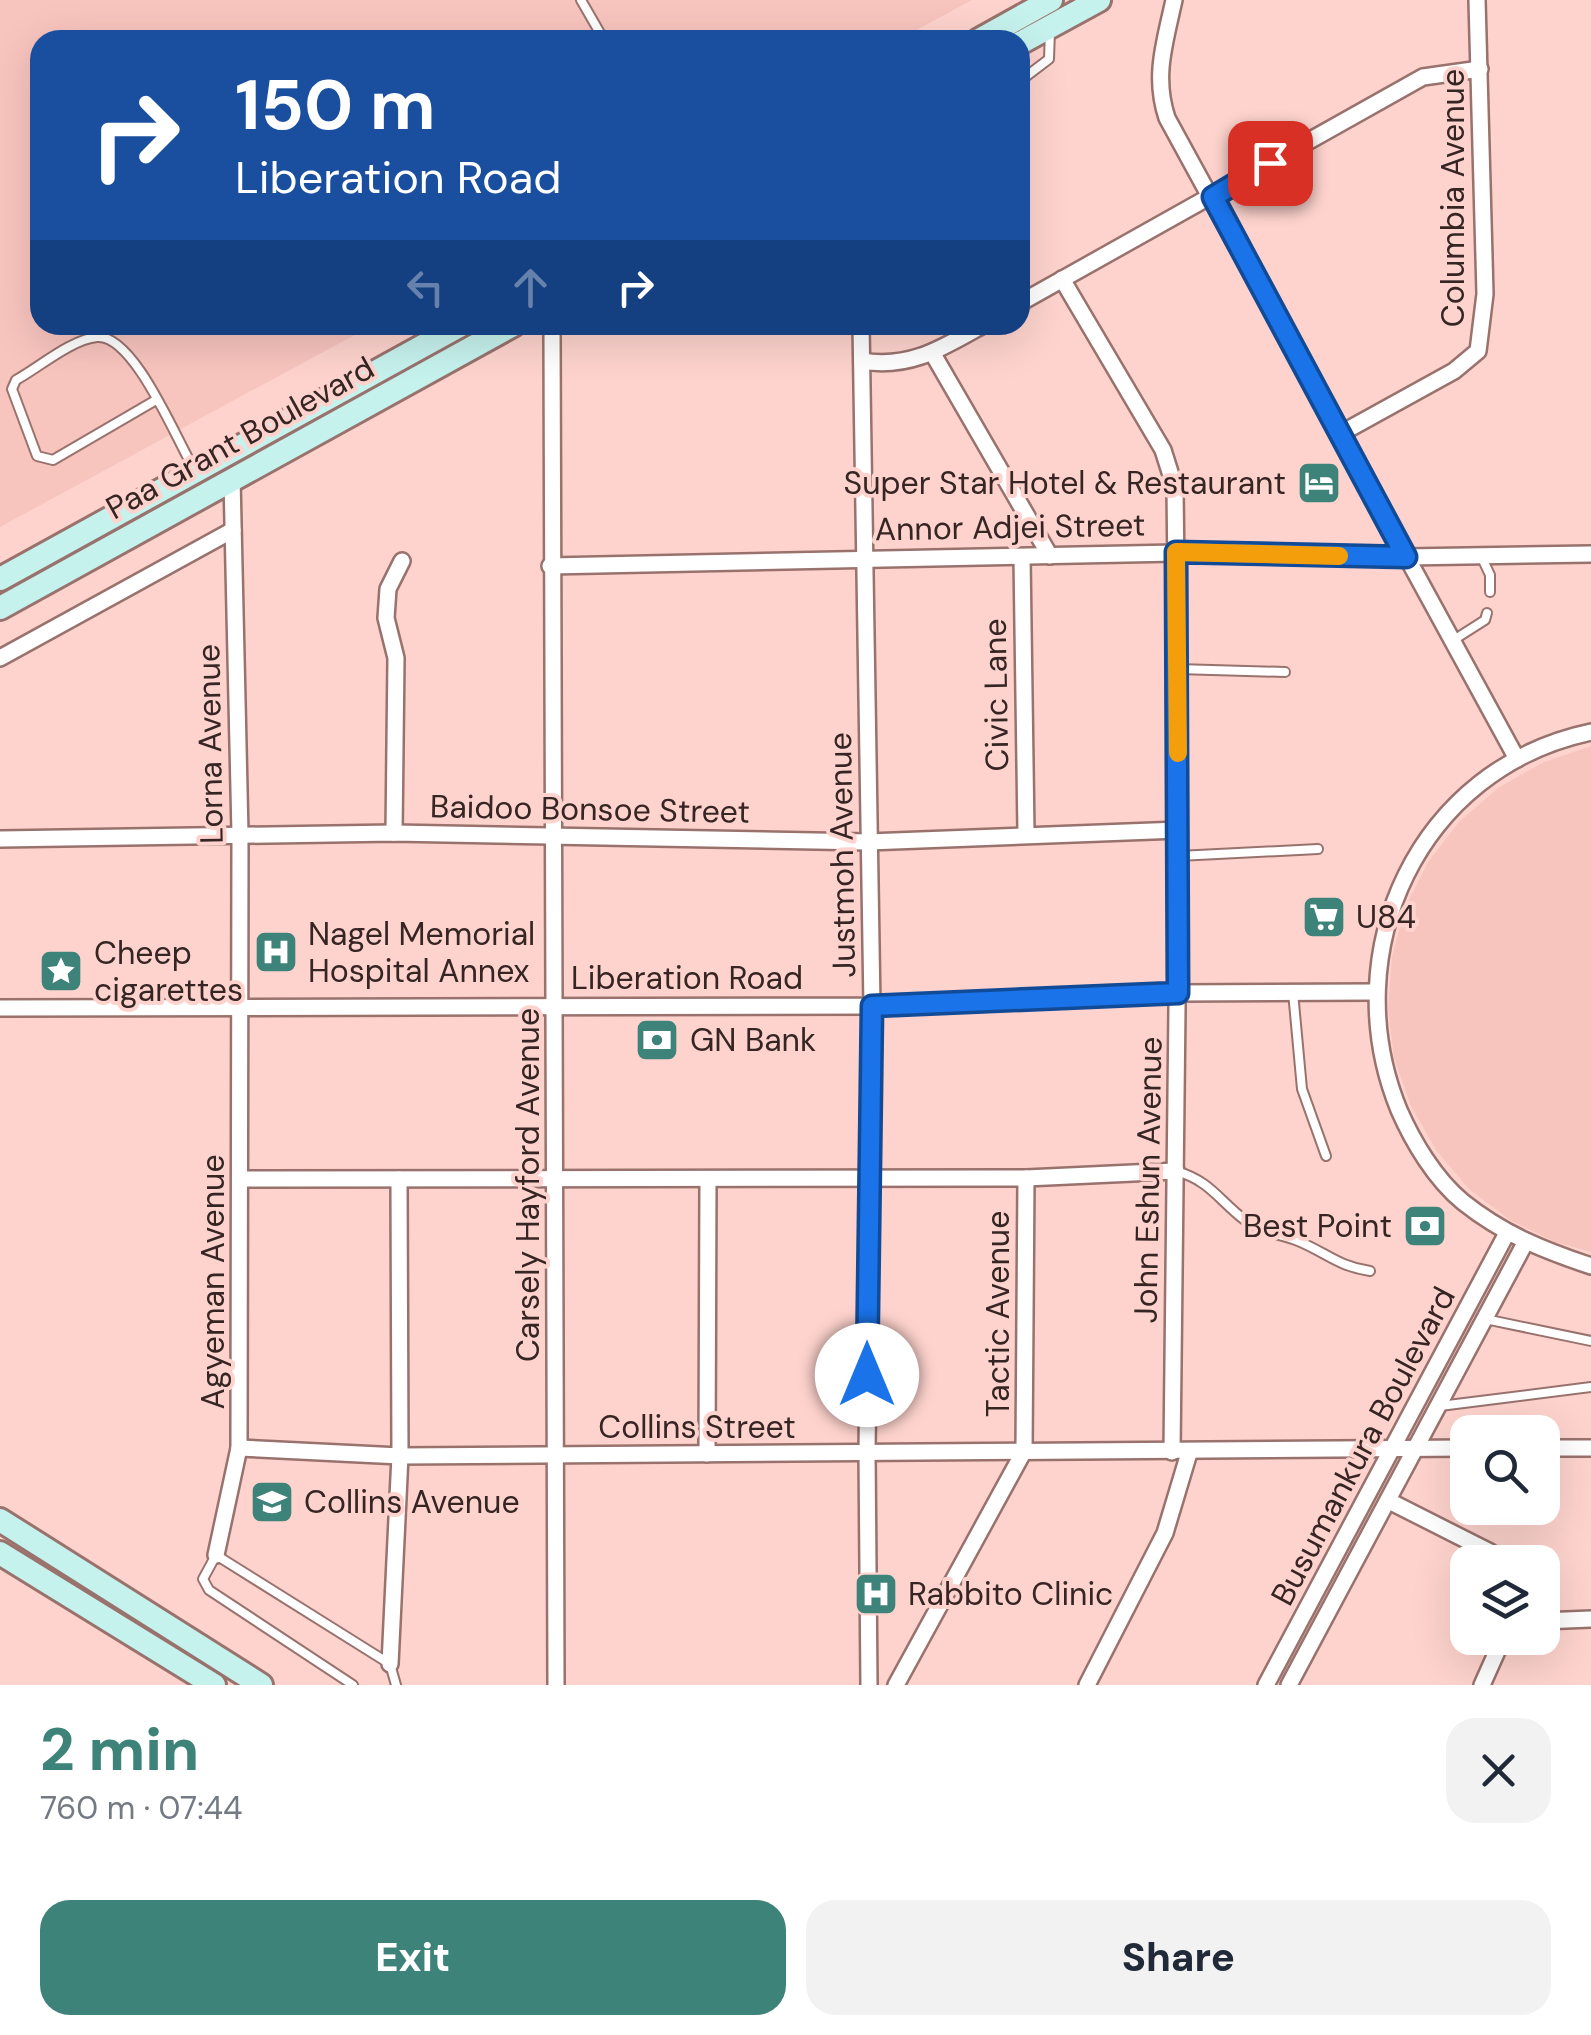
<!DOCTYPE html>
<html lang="en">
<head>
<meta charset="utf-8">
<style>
	body { margin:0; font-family:"DM Sans",sans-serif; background:#f2f2f3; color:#1f2937; height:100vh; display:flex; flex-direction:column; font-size:38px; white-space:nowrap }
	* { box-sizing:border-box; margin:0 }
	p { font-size:32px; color:#747a83 }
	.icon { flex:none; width:55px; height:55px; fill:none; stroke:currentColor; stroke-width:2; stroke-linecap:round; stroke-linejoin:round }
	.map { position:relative; height:1685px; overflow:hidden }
	.sheet { display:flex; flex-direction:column; background:#fff; flex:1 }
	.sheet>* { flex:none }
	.banner { position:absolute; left:30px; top:30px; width:1000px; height:305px; border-radius:30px; box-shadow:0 10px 40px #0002; background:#1a4fa0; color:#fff; overflow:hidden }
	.fabs { position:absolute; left:1450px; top:1415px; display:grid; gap:20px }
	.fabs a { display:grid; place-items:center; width:110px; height:110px; border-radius:20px; background:#fff; box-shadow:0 10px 40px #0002; font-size:50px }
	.pin { position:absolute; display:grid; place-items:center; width:85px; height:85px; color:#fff; margin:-42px; border-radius:20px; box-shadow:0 5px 15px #0006 }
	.me { position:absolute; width:110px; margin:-55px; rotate:0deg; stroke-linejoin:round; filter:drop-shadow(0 0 8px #0008) }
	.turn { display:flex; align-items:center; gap:35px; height:210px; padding:0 40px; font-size:45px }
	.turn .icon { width:130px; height:130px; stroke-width:2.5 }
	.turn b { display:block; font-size:70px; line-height:85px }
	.lanes { display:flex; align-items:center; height:95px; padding:0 40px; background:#0003; justify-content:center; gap:50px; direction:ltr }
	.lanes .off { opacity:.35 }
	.round { display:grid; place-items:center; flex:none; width:105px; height:105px; border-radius:30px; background:#f2f2f3 }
	.head { display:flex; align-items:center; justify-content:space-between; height:170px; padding:0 40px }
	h1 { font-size:60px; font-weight:800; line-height:75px; color:#3e837a }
	.primary-button { display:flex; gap:20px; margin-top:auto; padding:20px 40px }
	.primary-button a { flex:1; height:115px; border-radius:30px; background:#3e837a; color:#fff; font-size:40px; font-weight:800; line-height:115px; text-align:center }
	.primary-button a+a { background:#f2f2f3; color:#1f2937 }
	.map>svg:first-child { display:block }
</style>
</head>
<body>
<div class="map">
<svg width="1591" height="1685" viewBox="0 0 1591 1685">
	<rect width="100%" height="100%" fill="#fed3cd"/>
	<g fill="#f8c4be">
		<polygon points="0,0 972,0 898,40 40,40 40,325 373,325 0,527"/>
		<polygon points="1591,746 1591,1252 1555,1242 1510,1220 1469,1189 1436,1150 1411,1106 1394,1058 1388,1008 1392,957 1405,908 1428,862 1459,822 1498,788 1542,763"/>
	</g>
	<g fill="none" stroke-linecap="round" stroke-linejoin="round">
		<defs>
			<g id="service">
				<polyline points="581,0 604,40"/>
				<polyline points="1020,81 1049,59 1050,30"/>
				<path d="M156,400l-103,60 -16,-4 -25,-67 4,-9c22,-12 56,-41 81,-43 37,-3 79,102 97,132"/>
				<polyline points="1482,558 1490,575 1490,592"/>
				<polyline points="1452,641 1485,620 1487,613"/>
				<polyline points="1177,669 1285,672"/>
				<polyline points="1178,856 1318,849"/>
				<polyline points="1293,992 1302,1089 1326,1156"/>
				<path d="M1176,1171c35,10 43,30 70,50 15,12 34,13 52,20 29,12 39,25 72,30"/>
				<polyline points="1485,1319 1591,1341"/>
				<polyline points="1440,1406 1591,1387"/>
				<polyline points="353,1685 209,1590 203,1579 216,1555 390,1664 396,1685"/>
			</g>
			<g id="minor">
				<path d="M1174,0c-9,42 -21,76 -7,118l350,641"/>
				<polyline points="1062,279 1163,450 1175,488 1179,830 1172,1452"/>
				<polyline points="1020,303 1423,77 1480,69"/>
				<polyline points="552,325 556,1685"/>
				<polyline points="861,325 872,1006 867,1453 869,1685"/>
				<polyline points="933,354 1050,556"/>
				<path d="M862,361c48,8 80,-13 121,-36"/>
				<polyline points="1338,435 1454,371 1478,351 1485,294 1477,0"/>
				<polyline points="1022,557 1026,833"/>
				<polyline points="550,566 1176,553 1406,557 1591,554"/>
				<polyline points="0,658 233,530"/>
				<path d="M1591,732c-172,36 -257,219 -192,378 14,32 36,69 64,92 40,32 80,48 128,64"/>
				<polyline points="394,833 396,658 386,618 388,589 402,561"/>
				<polyline points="0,839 394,833 868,842 1179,830"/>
				<polyline points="0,1008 872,1006 1178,993 1374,992"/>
				<polyline points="242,1179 1026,1178 1176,1171"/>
				<polyline points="239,1448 400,1456 1468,1448"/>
				<polyline points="1542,1448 1591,1448"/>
				<polyline points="707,1454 708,1180"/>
				<polyline points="1389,1501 1490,1552 1495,1562"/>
				<polyline points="216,1555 239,1448 240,834 232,479"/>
				<polyline points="1542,1621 1591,1619"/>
				<polyline points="390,1664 400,1456 399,1179"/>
				<polyline points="896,1685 1024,1451 1026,1178"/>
				<polyline points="1087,1685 1165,1533 1189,1453"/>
				<polyline points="1266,1685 1507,1233"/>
				<polyline points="1289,1685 1524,1245"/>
				<polyline points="1482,1685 1503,1638"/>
			</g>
			<g id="secondary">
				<polyline points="979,40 1051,0"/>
				<polyline points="1020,43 1099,0"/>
				<polyline points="0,579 461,325"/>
				<polyline points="0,608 513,325"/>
				<polyline points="0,1520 261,1685"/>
				<polyline points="0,1553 214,1685"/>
			</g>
		</defs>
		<use href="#service" stroke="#99726d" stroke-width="12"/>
		<use href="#minor" stroke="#99726d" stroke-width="20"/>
		<use href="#secondary" stroke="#99726d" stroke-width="28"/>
		<use href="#service" stroke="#fff" stroke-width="8"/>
		<use href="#minor" stroke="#fff" stroke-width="15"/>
		<use href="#secondary" stroke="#c6f2ed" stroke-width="22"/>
	</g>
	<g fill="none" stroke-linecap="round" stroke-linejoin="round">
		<defs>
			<polyline id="route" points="867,1375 872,1006 1178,993 1176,552 1406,557 1213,197 1270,163"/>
		</defs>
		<use href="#route" stroke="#114b97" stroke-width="25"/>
		<use href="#route" stroke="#1a73e8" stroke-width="18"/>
		<polyline stroke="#f59e0b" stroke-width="18" points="1178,753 1176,552 1339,556"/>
	</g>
	<defs>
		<symbol id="hotel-square" viewBox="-11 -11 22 22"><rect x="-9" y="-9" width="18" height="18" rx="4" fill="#3e837a" stroke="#fed3cd"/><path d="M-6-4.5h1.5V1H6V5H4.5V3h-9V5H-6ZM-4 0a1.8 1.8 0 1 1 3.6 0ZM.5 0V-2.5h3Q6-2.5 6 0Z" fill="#fff"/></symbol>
		<symbol id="supermarket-square" viewBox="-11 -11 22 22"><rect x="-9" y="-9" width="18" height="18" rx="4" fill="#3e837a" stroke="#fed3cd"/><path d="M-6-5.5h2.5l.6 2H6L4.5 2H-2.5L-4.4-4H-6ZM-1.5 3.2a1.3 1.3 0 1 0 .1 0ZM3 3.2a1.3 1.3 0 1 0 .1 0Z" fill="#fff"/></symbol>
		<symbol id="hospital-square" viewBox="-11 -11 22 22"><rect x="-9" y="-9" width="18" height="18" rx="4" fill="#3e837a" stroke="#fed3cd"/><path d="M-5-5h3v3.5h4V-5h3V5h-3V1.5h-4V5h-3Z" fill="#fff"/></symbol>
		<symbol id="sight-square" viewBox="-11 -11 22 22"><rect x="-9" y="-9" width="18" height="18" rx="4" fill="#3e837a" stroke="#fed3cd"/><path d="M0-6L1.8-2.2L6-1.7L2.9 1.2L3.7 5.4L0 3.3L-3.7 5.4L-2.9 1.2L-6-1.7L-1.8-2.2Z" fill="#fff"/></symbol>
		<symbol id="bank-square" viewBox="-11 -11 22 22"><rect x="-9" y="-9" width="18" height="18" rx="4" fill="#3e837a" stroke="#fed3cd"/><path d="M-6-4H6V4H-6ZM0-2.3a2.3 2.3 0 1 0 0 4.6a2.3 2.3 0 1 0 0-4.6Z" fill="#fff"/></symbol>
		<symbol id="school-square" viewBox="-11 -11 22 22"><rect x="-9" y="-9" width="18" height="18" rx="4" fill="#3e837a" stroke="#fed3cd"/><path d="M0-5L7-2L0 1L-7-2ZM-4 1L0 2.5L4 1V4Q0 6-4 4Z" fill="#fff"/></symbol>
	</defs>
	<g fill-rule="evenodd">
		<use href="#hotel-square" x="1294" y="458" width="50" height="50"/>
		<use href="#supermarket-square" x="1299" y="892" width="50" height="50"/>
		<use href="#hospital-square" x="251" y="927" width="50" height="50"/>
		<use href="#sight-square" x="36" y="946" width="50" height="50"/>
		<use href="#bank-square" x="632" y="1015" width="50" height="50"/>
		<use href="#bank-square" x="1400" y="1201" width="50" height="50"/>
		<use href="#school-square" x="247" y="1477" width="50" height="50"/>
		<use href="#hospital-square" x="851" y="1569" width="50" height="50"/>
	</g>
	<g text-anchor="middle" stroke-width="8" stroke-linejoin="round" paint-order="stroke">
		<g font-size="32" fill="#352523" stroke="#fed3cd">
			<text transform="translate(1453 198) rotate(-90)" y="11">Columbia Avenue</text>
			<text transform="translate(240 438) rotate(-29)" y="11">Paa Grant Boulevard</text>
			<text transform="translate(1010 527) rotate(-1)" y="11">Annor Adjei Street</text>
			<text transform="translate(996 695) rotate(-91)" y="11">Civic Lane</text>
			<text transform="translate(210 744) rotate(-91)" y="11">Lorna Avenue</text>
			<text transform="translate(590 809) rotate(1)" y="11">Baidoo Bonsoe Street</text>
			<text transform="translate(842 855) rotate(-91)" y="11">Justmoh Avenue</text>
			<text x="687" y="989">Liberation Road</text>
			<text transform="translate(1148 1180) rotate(-89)" y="11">John Eshun Avenue</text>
			<text transform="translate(528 1185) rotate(-90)" y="11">Carsely Hayford Avenue</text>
			<text transform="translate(213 1282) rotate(-90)" y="11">Agyeman Avenue</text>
			<text transform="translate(998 1314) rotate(-90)" y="11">Tactic Avenue</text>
			<text x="697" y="1438">Collins Street</text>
			<text transform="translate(1363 1446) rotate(-62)" y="11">Busumankura Boulevard</text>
		</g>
		<g font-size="32" fill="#352523" stroke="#fed3cd" text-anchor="start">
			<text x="1286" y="494" text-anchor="end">Super Star Hotel &amp; Restaurant</text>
			<text x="1356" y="928">U84</text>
			<text x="308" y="945">Nagel Memorial<tspan x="308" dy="37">Hospital Annex</tspan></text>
			<text x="94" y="964">Cheep<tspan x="94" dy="37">cigarettes</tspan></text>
			<text x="690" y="1051">GN Bank</text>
			<text x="1392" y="1237" text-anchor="end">Best Point</text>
			<text x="304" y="1513">Collins Avenue</text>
			<text x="908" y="1605">Rabbito Clinic</text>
		</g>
	</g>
</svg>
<div class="fabs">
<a><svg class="icon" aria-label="search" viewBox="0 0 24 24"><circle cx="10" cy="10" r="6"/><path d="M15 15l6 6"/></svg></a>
<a><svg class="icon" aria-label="layers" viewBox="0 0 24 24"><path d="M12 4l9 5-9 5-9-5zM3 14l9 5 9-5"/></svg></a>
</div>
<div class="pin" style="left:1270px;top:163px;background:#d93025"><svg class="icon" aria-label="arrive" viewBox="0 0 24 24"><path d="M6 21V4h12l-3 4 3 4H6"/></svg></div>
<svg class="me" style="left:867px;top:1375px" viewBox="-20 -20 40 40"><circle r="19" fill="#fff"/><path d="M0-13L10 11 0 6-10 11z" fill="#1a73e8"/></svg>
<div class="banner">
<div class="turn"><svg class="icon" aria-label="right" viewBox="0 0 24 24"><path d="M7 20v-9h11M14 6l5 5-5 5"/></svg><div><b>150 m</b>Liberation Road</div></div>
<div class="lanes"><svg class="icon off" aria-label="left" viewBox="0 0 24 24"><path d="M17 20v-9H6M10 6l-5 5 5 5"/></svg><svg class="icon off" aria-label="ahead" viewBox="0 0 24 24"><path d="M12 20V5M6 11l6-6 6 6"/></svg><svg class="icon" aria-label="right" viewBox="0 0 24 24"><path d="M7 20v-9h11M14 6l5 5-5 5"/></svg></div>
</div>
</div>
<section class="sheet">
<div class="head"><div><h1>2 min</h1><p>760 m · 07:44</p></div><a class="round"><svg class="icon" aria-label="close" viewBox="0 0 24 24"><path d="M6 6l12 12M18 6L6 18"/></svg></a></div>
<div class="primary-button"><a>Exit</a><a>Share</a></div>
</section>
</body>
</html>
